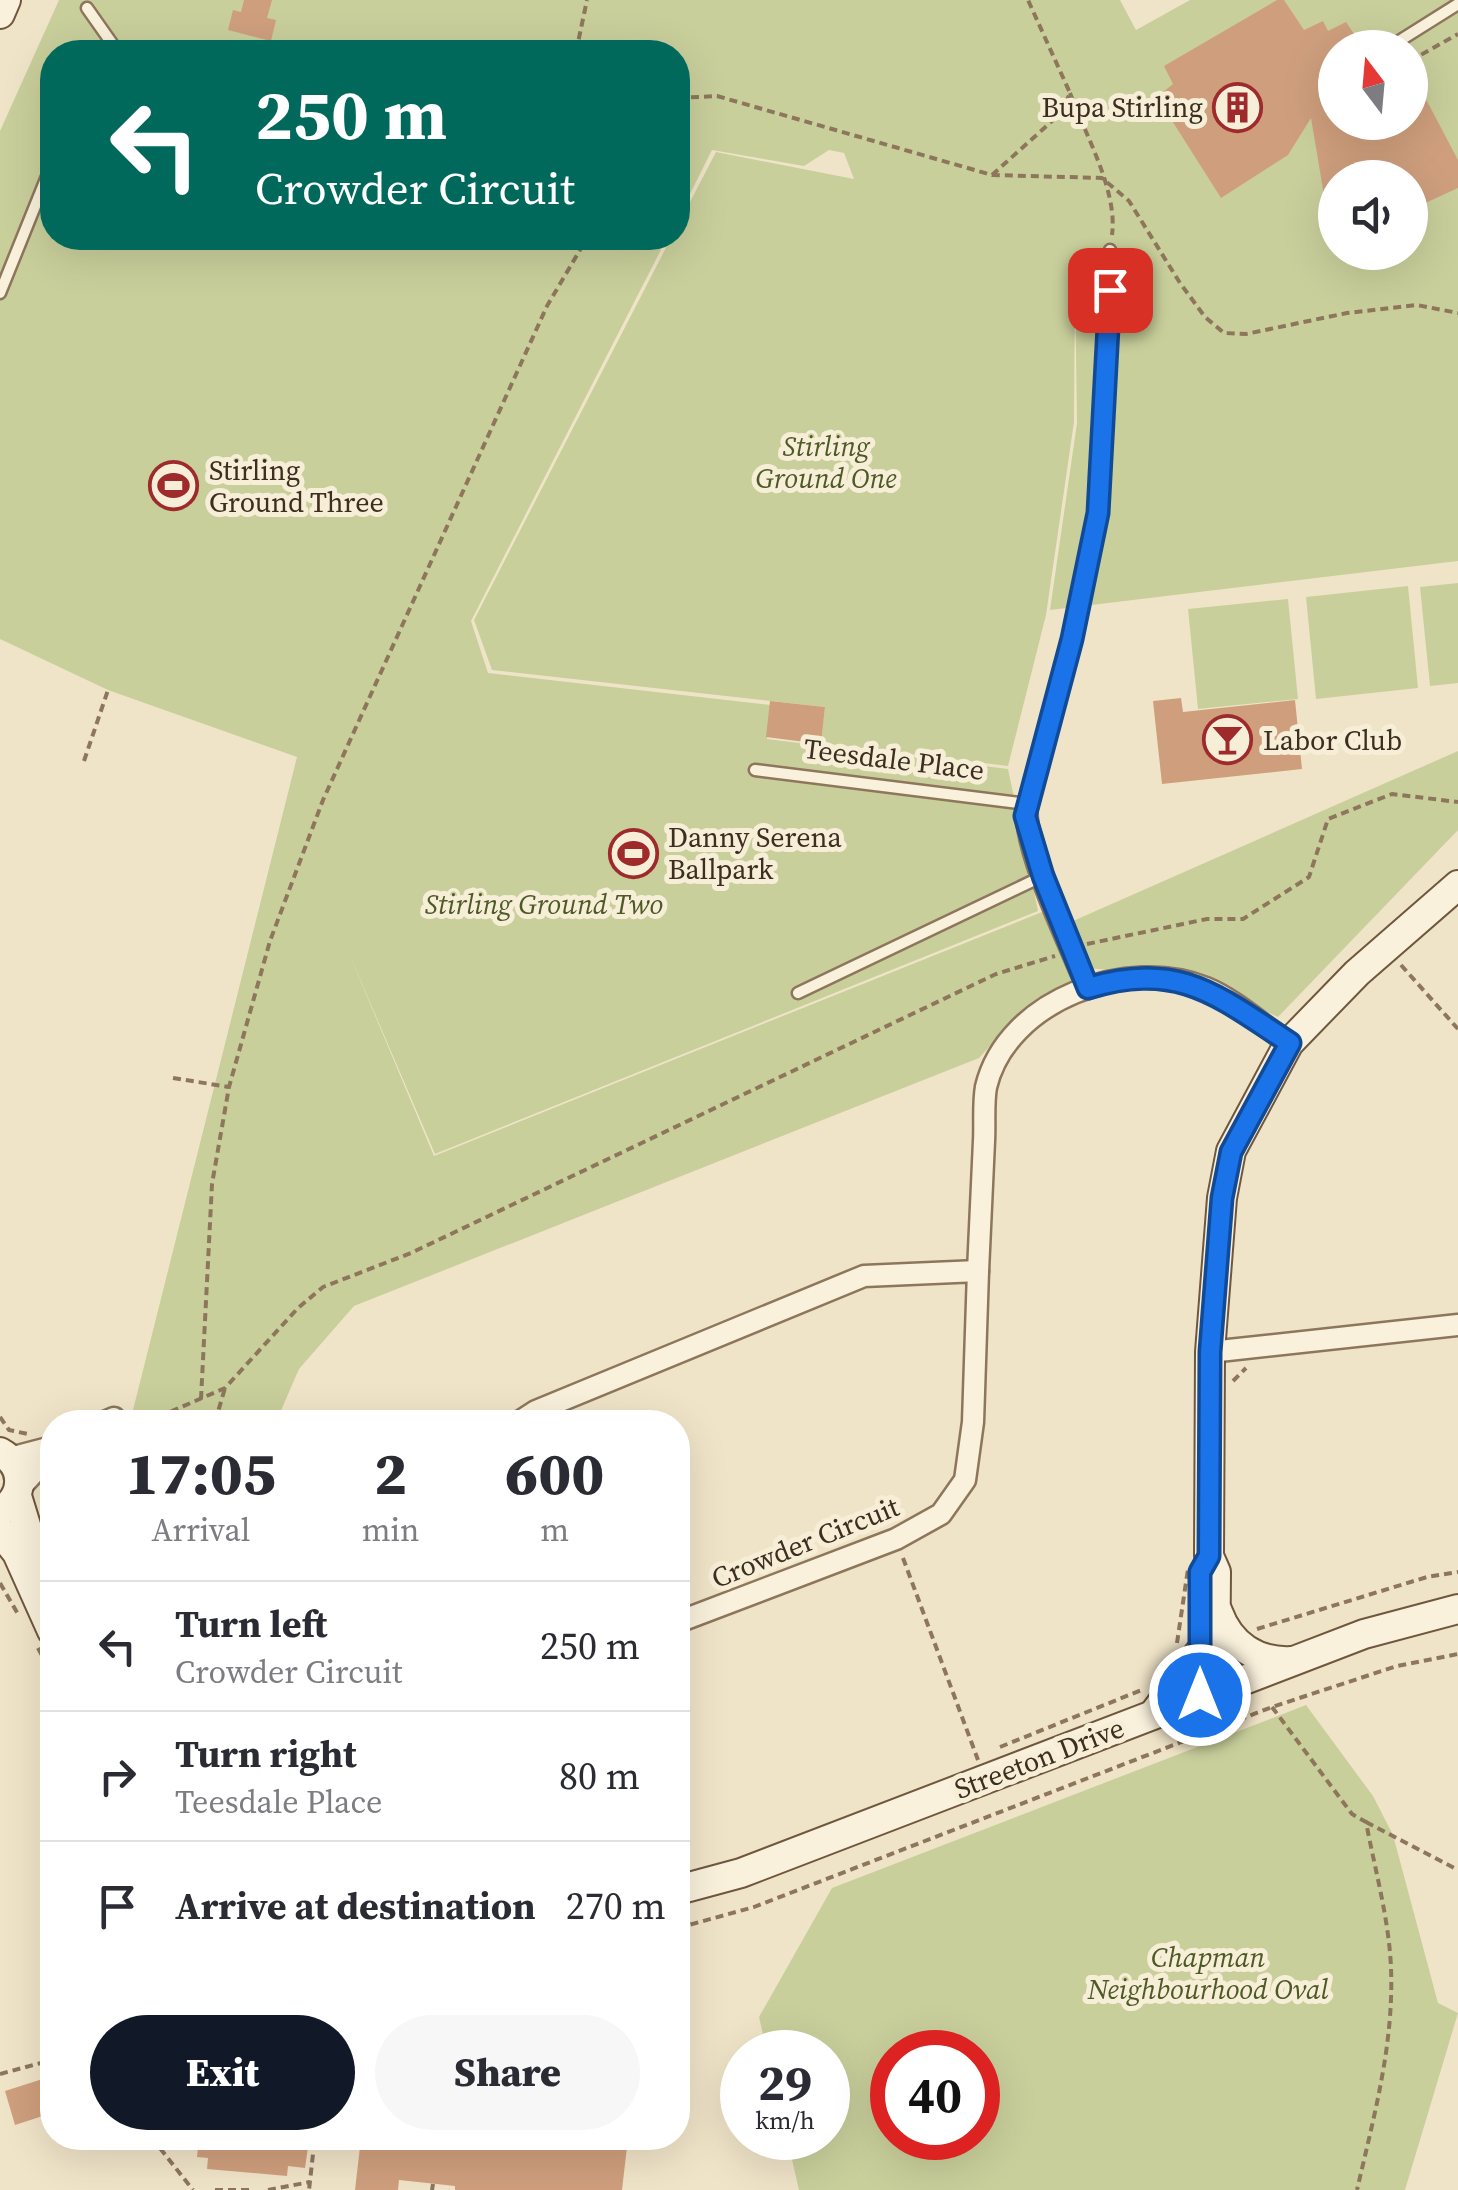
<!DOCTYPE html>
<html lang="en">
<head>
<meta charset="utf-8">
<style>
	body { margin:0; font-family:"Source Serif 4",serif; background:#f7f7f7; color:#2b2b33; height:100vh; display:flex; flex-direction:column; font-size:38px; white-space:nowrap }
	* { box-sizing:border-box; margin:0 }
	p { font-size:32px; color:#7c7c81 }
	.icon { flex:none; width:55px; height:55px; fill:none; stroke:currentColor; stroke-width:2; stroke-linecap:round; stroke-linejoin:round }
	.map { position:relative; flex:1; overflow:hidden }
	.sheet { position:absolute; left:40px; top:1410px; width:650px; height:740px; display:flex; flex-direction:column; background:#fff; border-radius:40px; box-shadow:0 10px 40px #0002 }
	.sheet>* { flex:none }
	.hud { position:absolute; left:40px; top:40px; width:650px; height:210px; border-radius:40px; box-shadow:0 10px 40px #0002; background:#00695c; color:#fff; overflow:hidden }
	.needle { width:65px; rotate:344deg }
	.tools { position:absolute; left:1318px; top:30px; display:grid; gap:20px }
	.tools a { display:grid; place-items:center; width:110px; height:110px; border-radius:50%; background:#fff; box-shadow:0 10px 40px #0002; font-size:50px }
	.speed { position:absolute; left:720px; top:2030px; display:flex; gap:20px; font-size:50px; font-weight:700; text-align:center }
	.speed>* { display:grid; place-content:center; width:130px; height:130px; border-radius:50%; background:#fff; box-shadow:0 10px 40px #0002; line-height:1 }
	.speed small { font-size:25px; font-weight:400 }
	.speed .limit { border:15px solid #d22; background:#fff; color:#111 }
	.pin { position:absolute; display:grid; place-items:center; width:85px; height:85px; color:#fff; margin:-42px; border-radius:20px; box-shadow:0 5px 15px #0006 }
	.me { position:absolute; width:110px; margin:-55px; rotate:0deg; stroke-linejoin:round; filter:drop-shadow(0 0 8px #0008) }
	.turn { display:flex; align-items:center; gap:35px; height:210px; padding:0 50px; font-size:45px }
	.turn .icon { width:130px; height:130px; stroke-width:2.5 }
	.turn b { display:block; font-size:70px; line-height:85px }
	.eta { display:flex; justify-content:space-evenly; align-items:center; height:170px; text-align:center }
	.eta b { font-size:60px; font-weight:800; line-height:70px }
	.action { display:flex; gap:20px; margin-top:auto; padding:20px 50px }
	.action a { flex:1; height:115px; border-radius:60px; background:#111827; color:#fff; font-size:40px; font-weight:800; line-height:115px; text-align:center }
	.action a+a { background:#f7f7f7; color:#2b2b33 }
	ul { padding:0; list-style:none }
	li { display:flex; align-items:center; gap:30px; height:130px; padding:0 50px; border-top:2px solid #e1e1e2 }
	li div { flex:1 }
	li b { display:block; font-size:38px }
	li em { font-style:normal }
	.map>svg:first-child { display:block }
</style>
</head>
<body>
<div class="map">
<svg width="1458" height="2190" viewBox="0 0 1458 2190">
	<rect width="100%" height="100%" fill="#f0e4c8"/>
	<g fill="#c9cf9b" fill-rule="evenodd">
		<path d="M59,0h1061l16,30 54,-30h268v561l-408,49 27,-187 -2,-140 -1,139 -28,193 -38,151 -187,-23 4,-36 -333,-37 -18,-50 197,-382h7v-13l38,-73 138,27 -10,-26 -15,-3 -25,16 -92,-16 -34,68v-166h-626v186h615l-196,383 17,52 283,32 -4,34 241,30 30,142 -603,243 -87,-203 86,205 613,-246 28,71 -65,43 -31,34 -625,248 -55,63 -23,53h-146l167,-665 -189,-67 -108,-51v-508zM1335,48h75v74h-75zM1335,178h75v74h-75z"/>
		<polygon points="1458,583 1458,683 1430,686 1420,587"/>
		<polygon points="1408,586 1418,688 1316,699 1306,597"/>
		<polygon points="1288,599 1298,699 1198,709 1188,609"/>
		<polygon points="1458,751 1458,830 1278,1017 1193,978 1088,968 1073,921"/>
		<path d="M1306,1705l67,91 20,39 45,168 20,10 -53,177h-606l-12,-52h41v-86h-61l-8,-35 73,-129zM892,2052h86v86h-86z"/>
	</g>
	<g fill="#cf9f7d">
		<polygon points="244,0 272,0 267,18 276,20 271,41 228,30 233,10 241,12"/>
		<polygon points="1277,0 1284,0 1304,30 1323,21 1328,31 1346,22 1360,43 1335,48 1335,67 1327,71 1335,87 1335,122 1410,122 1410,69 1458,160 1458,188 1410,210 1410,178 1335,178 1335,213 1327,213 1311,118 1288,155 1221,198 1157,97 1173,84 1164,66"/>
		<polygon points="1181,698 1183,712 1295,700 1302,769 1162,784 1153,701"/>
		<polygon points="770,701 825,707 821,744 766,737"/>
		<polygon points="52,2076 52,2113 15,2125 5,2091"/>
		<polygon points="199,2138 308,2147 305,2168 288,2166 287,2176 207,2169 208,2158 197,2157"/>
		<polygon points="361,2138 420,2140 628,2138 622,2190 455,2190 455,2186 399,2180 398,2190 355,2190"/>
	</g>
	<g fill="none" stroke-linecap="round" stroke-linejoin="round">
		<defs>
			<g id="lane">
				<polyline points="87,8 118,52"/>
				<polyline points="1388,48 1458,4"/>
				<polyline points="0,293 52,164"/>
				<path d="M755,770l272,34c28,-96 61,-196 72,-296 9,-85 10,-172 11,-258"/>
				<polyline points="798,993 1041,877"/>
			</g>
			<g id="street">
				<path d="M1027,804c-6,40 44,143 61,184"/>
				<path d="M978,1271c2,-44 4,-87 6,-130 1,-17 -1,-37 2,-54 21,-88 143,-131 220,-99 29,12 57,38 83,55"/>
				<polyline points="1210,1352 1458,1325"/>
				<polyline points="105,1422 114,1418"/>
				<polyline points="519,1422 536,1411 864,1276 978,1271 973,1422 965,1480 941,1514 896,1539 678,1622"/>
				<polyline points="10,1458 52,1447"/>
				<polyline points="18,1490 52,1453"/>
			</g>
			<g id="secondary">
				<polyline points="0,14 6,0"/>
				<path d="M0,1452c26,14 25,45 0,59"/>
				<polyline points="17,1496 37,1561"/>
				<polyline points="0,1531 17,1553 52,1631"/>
				<path d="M1218,1612c12,33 39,51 74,49"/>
				<polyline points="1215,1691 1216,1572 1209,1556 1210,1352 1222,1198 1231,1151 1289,1043 1357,973 1458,885"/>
				<polyline points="1155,1712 1199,1653"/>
				<polyline points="678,1890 741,1873 1364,1634 1458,1609"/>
			</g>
		</defs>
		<use href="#lane" stroke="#8d765c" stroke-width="15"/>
		<use href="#street" stroke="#8d765c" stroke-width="25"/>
		<use href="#secondary" stroke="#6f573f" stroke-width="32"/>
		<g stroke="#8d765c" stroke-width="4" stroke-dasharray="8 5" stroke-linecap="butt">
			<polyline points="1365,48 1374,42"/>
			<polyline points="576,52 587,0"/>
			<polyline points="1410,61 1458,34"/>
			<path d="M1070,93c15,41 48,98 42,142"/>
			<polyline points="678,98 717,96 992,175 1102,178 1129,201 1180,283 1205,317 1224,333 1246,334 1347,313 1417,305 1458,313"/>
			<polyline points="992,175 1061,113 1070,93 1028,0"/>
			<polyline points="84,761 108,690"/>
			<polyline points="1087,944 1207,919 1243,919 1309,877 1328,819 1392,794 1458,802"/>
			<polyline points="1401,965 1458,1029"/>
			<polyline points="173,1078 229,1087"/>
			<polyline points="1233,1381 1246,1368"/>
			<polyline points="201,1399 212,1184 229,1087 270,941 323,800 547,306 587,238"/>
			<polyline points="0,1417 9,1430 28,1434"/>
			<polyline points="147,1422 225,1388 298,1308 323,1287 411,1253 996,974 1055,956"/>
			<polyline points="215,1422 225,1388"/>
			<polyline points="903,1558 978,1760"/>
			<polyline points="0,1583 18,1614"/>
			<polyline points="1257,1629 1427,1577 1458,1572"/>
			<polyline points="1177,1643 1188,1569"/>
			<polyline points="38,1648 52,1674"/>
			<path d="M1272,1707l80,107 14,8c9,48 23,97 25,146 3,76 -17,148 -34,222"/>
			<polyline points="1000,1747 1144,1689"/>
			<polyline points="1366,1822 1458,1870"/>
			<polyline points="678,1928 754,1907 1272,1707 1397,1666 1458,1654"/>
			<polyline points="0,2074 52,2060"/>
			<polyline points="152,2138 193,2190"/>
			<polyline points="233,2138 314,2145 309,2190"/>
			<polyline points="215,2190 252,2190"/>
			<polyline points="268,2190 310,2182"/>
			<polyline points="432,2190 433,2184"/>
		</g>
		<use href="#lane" stroke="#faf1dc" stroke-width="10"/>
		<use href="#street" stroke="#faf1dc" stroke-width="20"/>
		<use href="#secondary" stroke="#faf1dc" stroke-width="28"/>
	</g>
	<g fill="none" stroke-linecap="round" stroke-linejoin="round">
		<defs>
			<path id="route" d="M1110,290l-12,223 -26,126 -47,177 18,60 45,112c91,-28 130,8 202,55l-59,109 -9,46 -12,154 -1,204 -9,16v123"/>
		</defs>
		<use href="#route" stroke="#114b97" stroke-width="25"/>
		<use href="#route" stroke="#1a73e8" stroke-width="18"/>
	</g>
	<defs>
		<symbol id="building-ring" viewBox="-11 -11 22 22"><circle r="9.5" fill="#f7eed8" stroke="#9e2a2b" stroke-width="1.5"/><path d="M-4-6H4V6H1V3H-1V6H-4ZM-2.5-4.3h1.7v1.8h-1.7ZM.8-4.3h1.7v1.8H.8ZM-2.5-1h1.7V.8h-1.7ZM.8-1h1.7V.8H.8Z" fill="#9e2a2b"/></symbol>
		<symbol id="stadium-ring" viewBox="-11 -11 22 22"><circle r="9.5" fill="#f7eed8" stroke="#9e2a2b" stroke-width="1.5"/><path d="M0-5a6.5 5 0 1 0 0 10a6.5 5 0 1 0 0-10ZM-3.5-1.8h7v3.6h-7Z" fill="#9e2a2b"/></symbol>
		<symbol id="bar-ring" viewBox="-11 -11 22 22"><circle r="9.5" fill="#f7eed8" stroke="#9e2a2b" stroke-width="1.5"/><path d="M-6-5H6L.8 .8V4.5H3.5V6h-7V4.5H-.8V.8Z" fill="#9e2a2b"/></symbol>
	</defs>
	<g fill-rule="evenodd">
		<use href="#building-ring" x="1210" y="80" width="55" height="55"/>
		<use href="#stadium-ring" x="146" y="458" width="55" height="55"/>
		<use href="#bar-ring" x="1200" y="712" width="55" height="55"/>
		<use href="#stadium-ring" x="606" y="826" width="55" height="55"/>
	</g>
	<g text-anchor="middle" stroke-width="10" stroke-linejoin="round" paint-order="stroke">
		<g font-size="28" fill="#3d2e20" stroke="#f7eed8" text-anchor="start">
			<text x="1203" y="117" text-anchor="end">Bupa Stirling</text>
			<text x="209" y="480">Stirling<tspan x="209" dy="32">Ground Three</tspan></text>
			<text x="1263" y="750">Labor Club</text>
			<text x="668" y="847">Danny Serena<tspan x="668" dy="32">Ballpark</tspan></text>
		</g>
		<g font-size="28" font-style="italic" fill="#4d5a26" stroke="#f7eed8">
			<text x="826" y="456">Stirling<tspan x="826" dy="32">Ground One</tspan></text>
			<text x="544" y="914">Stirling Ground Two</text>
			<text x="1208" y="1967">Chapman<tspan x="1208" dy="32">Neighbourhood Oval</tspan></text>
		</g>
		<g font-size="28" fill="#3d2e20" stroke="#f7eed8">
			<text transform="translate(894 759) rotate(7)" y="10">Teesdale Place</text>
			<text transform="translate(805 1542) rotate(-22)" y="10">Crowder Circuit</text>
			<text transform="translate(1039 1758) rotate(-21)" y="10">Streeton Drive</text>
		</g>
	</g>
</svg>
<div class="tools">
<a><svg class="needle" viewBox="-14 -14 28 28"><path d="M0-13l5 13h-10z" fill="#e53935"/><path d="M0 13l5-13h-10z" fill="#7c7c81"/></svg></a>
<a><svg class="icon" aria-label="sound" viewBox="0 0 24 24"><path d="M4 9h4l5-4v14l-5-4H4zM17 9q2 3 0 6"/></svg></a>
</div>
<div class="speed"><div>29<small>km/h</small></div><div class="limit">40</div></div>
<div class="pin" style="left:1110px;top:290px;background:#d93025"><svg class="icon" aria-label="arrive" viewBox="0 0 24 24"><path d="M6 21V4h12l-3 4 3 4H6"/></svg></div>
<svg class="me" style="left:1200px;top:1695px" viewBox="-20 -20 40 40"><circle r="17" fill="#1a73e8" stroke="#fff" stroke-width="3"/><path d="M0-11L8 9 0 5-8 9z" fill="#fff"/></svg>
<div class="hud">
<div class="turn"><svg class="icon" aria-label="left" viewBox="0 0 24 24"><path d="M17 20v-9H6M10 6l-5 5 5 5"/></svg><div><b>250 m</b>Crowder Circuit</div></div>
</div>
<section class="sheet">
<div class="eta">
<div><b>17:05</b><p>Arrival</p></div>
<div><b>2</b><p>min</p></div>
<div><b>600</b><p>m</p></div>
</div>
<ul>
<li><svg class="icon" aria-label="left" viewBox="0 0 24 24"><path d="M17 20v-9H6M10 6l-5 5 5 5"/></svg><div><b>Turn left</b><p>Crowder Circuit</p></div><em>250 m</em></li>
<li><svg class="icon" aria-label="right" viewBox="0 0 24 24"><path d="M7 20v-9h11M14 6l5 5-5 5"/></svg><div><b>Turn right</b><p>Teesdale Place</p></div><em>80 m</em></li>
<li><svg class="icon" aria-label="arrive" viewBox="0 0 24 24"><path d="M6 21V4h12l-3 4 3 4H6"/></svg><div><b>Arrive at destination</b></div><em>270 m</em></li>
</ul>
<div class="action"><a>Exit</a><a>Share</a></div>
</section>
</div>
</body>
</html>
